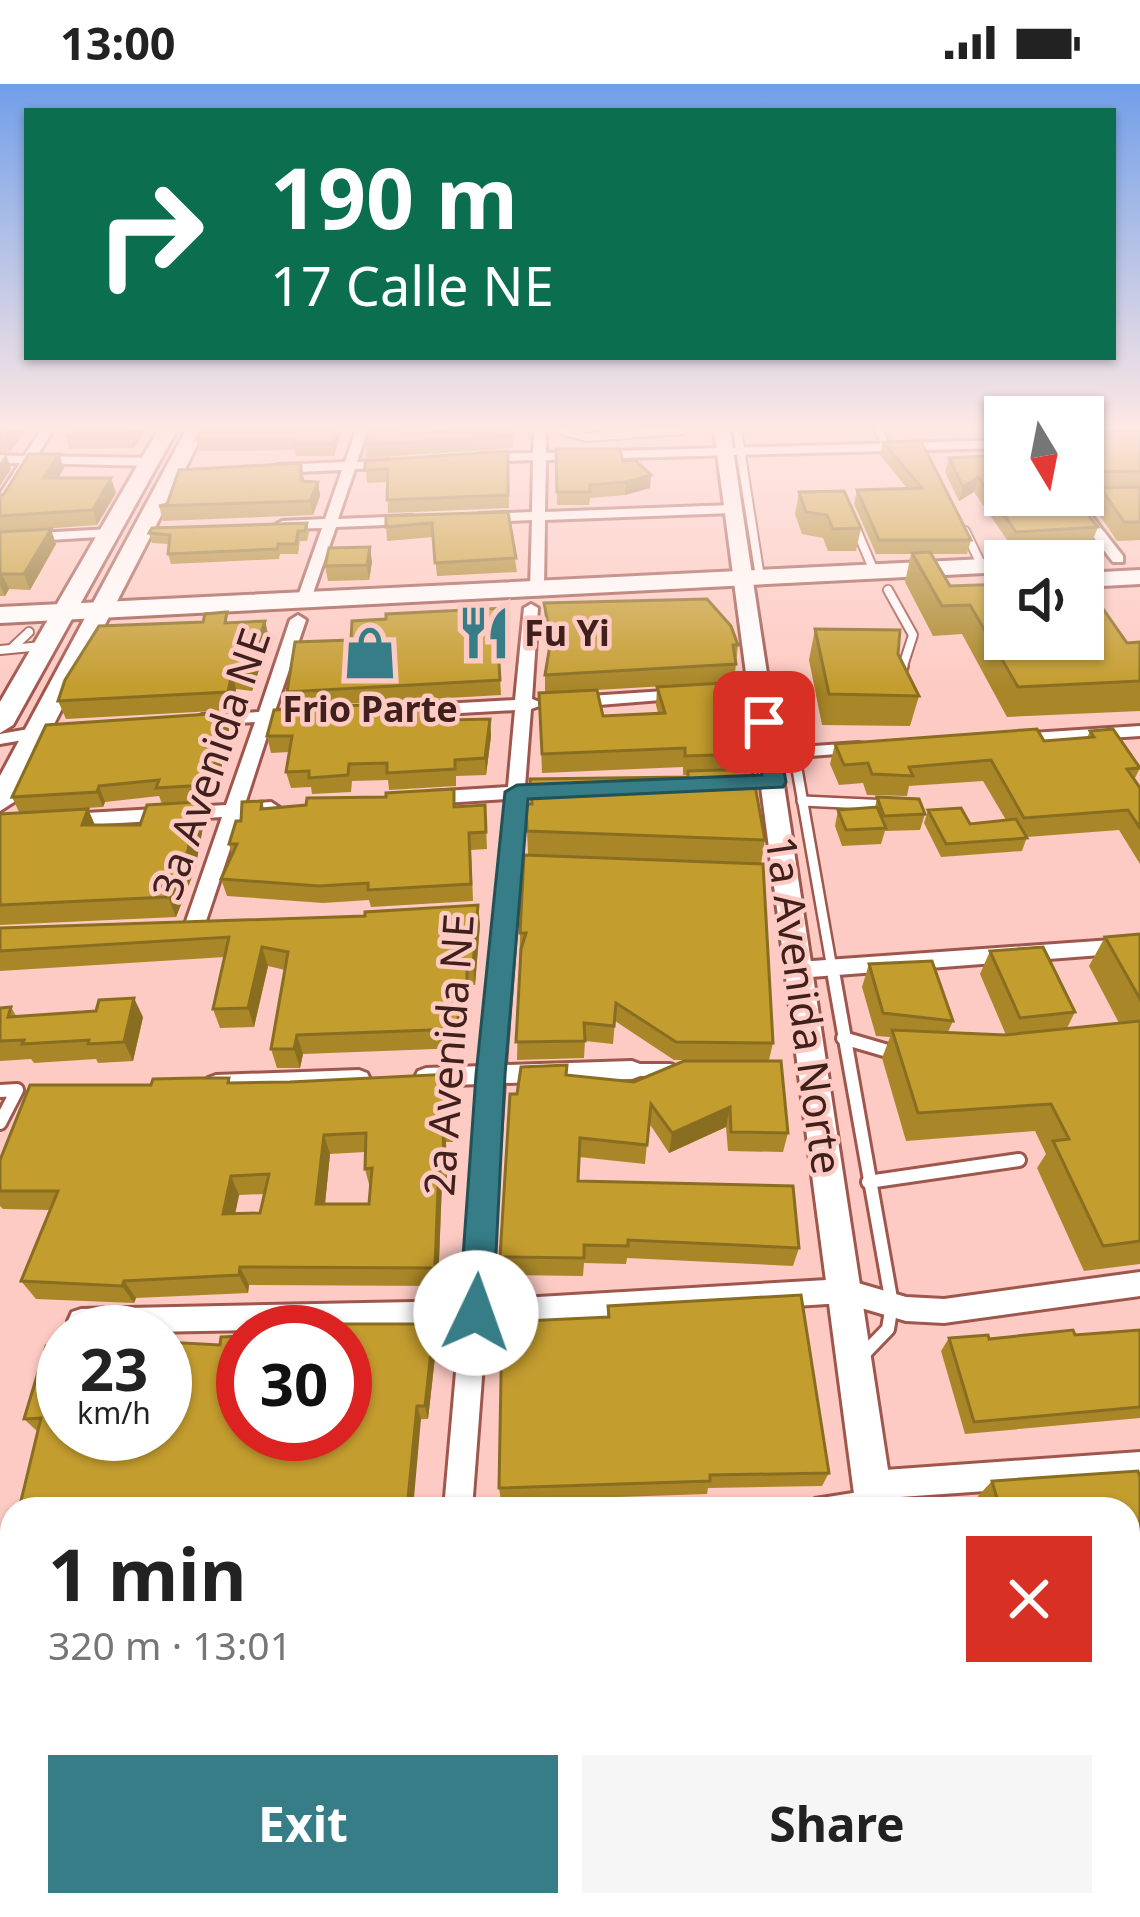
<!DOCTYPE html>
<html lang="en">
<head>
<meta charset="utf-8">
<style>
	body { margin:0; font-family:"Noto Sans",sans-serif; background:#f6f6f6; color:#222; height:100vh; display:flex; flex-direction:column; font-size:45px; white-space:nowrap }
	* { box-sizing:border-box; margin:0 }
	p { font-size:39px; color:#767676 }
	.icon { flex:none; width:66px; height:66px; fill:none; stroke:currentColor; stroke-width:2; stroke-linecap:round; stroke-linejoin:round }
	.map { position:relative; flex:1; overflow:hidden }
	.side { position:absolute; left:0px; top:1413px; width:1140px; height:420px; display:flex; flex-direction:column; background:#fff; border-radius:36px 36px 0 0; box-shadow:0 3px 9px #0004 }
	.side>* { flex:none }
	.hud { position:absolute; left:24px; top:24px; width:1092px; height:252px; border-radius:0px; box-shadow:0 3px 9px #0004; background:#0b6e4f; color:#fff; overflow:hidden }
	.needle { width:78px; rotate:170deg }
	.buttons { position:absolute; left:984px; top:312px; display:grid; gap:24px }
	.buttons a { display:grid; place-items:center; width:120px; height:120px; border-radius:0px; background:#fff; box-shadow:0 3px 9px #0004; font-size:60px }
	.speed { position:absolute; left:36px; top:1221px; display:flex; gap:24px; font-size:60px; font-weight:700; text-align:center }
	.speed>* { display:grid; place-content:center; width:156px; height:156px; border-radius:50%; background:#fff; box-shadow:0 3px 9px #0004; line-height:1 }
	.speed small { font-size:30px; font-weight:400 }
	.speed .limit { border:18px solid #d22; background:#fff; color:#111 }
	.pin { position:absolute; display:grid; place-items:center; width:102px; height:102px; color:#fff; margin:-51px; border-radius:24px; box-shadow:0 6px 18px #0006 }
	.me { position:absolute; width:132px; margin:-66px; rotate:3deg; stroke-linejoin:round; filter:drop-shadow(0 0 9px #0008) }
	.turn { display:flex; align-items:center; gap:42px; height:252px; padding:0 48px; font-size:54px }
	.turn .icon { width:156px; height:156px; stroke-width:2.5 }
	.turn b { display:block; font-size:84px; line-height:102px }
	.round { display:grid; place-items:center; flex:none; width:126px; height:126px; border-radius:0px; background:#f6f6f6 }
	.summary { display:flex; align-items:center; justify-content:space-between; height:204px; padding:0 48px }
	h1 { font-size:72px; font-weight:700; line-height:90px }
	.cta { display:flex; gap:24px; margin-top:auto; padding:24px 48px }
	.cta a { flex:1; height:138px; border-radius:0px; background:#367d87; color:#fff; font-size:48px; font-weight:700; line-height:138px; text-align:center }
	.cta a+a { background:#f6f6f6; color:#222 }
	.status { display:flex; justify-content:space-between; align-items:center; height:84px; padding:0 60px; background:#fff; direction:ltr }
	.status svg { height:33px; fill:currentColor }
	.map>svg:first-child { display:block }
</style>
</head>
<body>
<div class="status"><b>13:00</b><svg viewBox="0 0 49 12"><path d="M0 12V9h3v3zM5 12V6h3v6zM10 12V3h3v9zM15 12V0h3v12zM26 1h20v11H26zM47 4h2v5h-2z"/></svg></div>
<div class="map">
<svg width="1140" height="1833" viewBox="0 0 1140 1833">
	<rect width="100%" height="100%" fill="#fdcbc3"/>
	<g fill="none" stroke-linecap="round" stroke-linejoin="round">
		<defs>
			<g id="service-far3">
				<polyline points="561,346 586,353 682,346"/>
				<polyline points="737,346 760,493"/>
				<polyline points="879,346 886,363"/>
				<polyline points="854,440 874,487"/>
				<polyline points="965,447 982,482"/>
				<polyline points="888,506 913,551 902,585"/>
				<polyline points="12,564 29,548"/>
				<polyline points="0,566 42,562"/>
			</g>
			<g id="service-far2">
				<polyline points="900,590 903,582"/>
				<polyline points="794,668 834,896"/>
				<polyline points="802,717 889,721"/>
			</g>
			<g id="service-far1">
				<polyline points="834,893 892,1220 888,1245 860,1274"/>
				<polyline points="843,954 898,970"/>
				<polyline points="632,986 670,986"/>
				<polyline points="0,1007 17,1006 0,1039"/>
				<polyline points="868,1098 1019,1076"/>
			</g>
			<polyline id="service" points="1140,1660 1133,1666 1130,1685 1140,1721"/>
			<g id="minor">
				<polygon points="41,346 53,346 37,372 150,374 156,378 150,382 32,379 5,423 0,424 0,410 20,379 0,379 0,371 24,372"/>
				<polygon points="356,346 368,346 357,378 389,376 395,380 389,384 355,385 338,435 412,432 419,436 412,440 336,443 311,515 299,518 297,515 322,444 282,445 275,441 282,437 325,435 342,386 277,389 271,385 277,381 345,378"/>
				<polygon points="534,346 546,346 546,369 1005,356 1005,364 546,376 545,428 732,421 739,425 732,429 545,436 544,505 537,509 530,505 532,436 479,438 472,434 479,430 532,428 533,376 480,378 474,374 480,370 533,369"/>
				<polygon points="1061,411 1075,411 1123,472 1123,478 1113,478"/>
				<polygon points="111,445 116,446 116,452 0,459 0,451"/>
				<polygon points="531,520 538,524 532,615 545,620 531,625 525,702 537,708 525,714 505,981 632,977 640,980 643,986 640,992 632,995 504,999 488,1216 844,1195 906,1213 944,1215 1140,1188 1140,1212 944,1239 906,1237 844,1219 486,1241 472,1425 444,1425 460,1242 147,1248 72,1246 68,1237 72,1228 81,1225 462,1217 481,1000 426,1002 418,999 415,993 418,987 426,984 483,982 507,715 428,720 419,714 428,708 508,703 515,626 424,631 416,626 424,621 515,616 524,524"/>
				<polygon points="298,531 306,536 275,627 297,626 305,631 297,636 272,637 245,720 271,718 280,724 271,730 241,732 203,846 193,853 186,851 183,846 222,733 68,742 59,736 68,730 226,721 255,638 202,641 194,636 202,631 259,628 290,536"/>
				<polygon points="680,606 688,611 686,614 574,623 566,618 574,613"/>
				<polygon points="46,642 54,647 52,651 0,660 0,650"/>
				<polygon points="1140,642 1140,652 1015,660 1007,655 1015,650"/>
				<polygon points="858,659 864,660 864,668 770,675 761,670 770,665"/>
				<polygon points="1140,854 1140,868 798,894 788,886 798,878"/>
				<polygon points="359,986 367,989 370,995 367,1001 359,1004 216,1009 208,1006 205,1000 208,994 216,991"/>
				<polygon points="1140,1368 1140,1396 886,1414 887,1425 811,1425 815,1415 859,1408 857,1401 861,1391 871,1387"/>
				<rect x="0" y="1476" width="12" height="30"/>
				<polygon points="1140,1705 1140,1739 1128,1740 1128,1706"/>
				<polygon points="12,1815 12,1821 143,1821 138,1833 0,1833 0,1819"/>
				<polygon points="389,1821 425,1821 421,1833 385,1833"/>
			</g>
			<g id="tertiary">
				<polygon points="714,346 730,346 894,1425 856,1425"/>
				<polygon points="910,1821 956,1821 958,1833 912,1833"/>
			</g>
			<g id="secondary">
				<polygon points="158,346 177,346 13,641 0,649 0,618"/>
				<polygon points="186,346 205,346 14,718 0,727 0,692"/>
			</g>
			<g id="trunk">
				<polygon points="1005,474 1014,477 1005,477 1005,488 0,539 0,523"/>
				<polygon points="1140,486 1140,500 1083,503 1083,489"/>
			</g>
		</defs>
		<use href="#service-far3" stroke="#9f574d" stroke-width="12"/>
		<use href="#service-far2" stroke="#9f574d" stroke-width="14"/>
		<use href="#service-far1" stroke="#9f574d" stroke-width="18"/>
		<use href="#service" stroke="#9f574d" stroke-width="21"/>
		<use href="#minor" stroke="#9f574d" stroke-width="6"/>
		<use href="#tertiary" stroke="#9f574d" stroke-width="6"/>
		<use href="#secondary" stroke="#9f574d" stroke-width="6"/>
		<use href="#trunk" stroke="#9f574d" stroke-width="6"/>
		<use href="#service-far3" stroke="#fff" stroke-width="8"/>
		<use href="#service-far2" stroke="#fff" stroke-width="9"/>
		<use href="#service-far1" stroke="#fff" stroke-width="12"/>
		<use href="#service" stroke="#fff" stroke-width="15"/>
		<use href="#minor" fill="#fff" fill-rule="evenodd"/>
		<use href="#tertiary" fill="#fff" fill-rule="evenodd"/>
		<use href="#secondary" fill="#fff" fill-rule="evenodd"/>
		<use href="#trunk" fill="#fff" fill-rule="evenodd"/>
	</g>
	<g fill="#a98728" fill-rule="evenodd">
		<polygon points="0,346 27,346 10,367 0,368"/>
		<polygon points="68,346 146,346 134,364 70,365 65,351"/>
		<polygon points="342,346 334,372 296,372 295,366 199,367 196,355"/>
		<polygon points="450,346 515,346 512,364 366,374 365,361 407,349"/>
		<polygon points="1083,346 1140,346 1140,456 1117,457 1094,423 1100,405 1083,406"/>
		<polygon points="883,358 971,456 967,470 932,470 950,502 1083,555 1083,490 1094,505 1091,512 1127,559 1140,558 1140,627 1007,633 962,550 933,552 905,498 911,470 876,470 854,420 857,406 907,404 880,371"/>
		<polygon points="556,365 623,377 650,404 625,411 590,414 589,421 557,421"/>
		<polygon points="508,367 509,424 388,429 387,398 367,399 365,377"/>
		<polygon points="59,370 64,384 58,394 111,394 116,409 97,441 0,448 0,411"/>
		<polygon points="949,374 1098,443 1092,458 1012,463 974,408 959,417 945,388"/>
		<polygon points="304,392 304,398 318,398 320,412 313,431 163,437 159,422"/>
		<polygon points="799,408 861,444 856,467 828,467 823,454 802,450 795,430"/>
		<polygon points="508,428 517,488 437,492 433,453 387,457 386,443"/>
		<polygon points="307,439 309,449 307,457 300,457 298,470 280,470 279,475 171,480 168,470 169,460 152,459 149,449"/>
		<polygon points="0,448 56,460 30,506 9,505 5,512 0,512"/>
		<polygon points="372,478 369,496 328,497 325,482"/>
		<polygon points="544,519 738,561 734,598 545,609 545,591 549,563 545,536"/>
		<polygon points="504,524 506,557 498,557 501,611 290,623 287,608 351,556 386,535"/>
		<polygon points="265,537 269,555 252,607 236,605 233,626 66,635 58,617 229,538"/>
		<polygon points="815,545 898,570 919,612 910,642 822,641 809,576"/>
		<polygon points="657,603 742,617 740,635 738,635 746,670 744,685 765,756 761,780 773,959 769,976 674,976 615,937 613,960 585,957 584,974 517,976 520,849 528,772 526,720 531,720 530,695 687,693 687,691 683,691 683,683 542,689 539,609 603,632 658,629 656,621"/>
		<polygon points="490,635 491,652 486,691 456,692 456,702 389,706 388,696 352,697 351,708 312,710 311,703 291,704 286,688 289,668 271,669 267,652 451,636"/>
		<polygon points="229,645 216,711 210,717 162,720 159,712 105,718 103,723 19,728 12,713"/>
		<polygon points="1090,647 1140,684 1134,696 1140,704 1140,780 1119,746 1027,753 1022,767 941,773 924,739 928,726 970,740 1006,736 983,697 909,702 907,712 867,711 863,699 839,701 830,680 835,660 1044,657 1087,654"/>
		<polygon points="877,713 925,730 920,746 885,747 881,760 842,762 835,742 838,726 875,724"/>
		<polygon points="262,717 264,725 485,721 487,765 471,766 473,817 371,823 369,816 323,819 227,812 221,795 232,771 229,760 241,737"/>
		<polygon points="88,725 95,741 204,738 195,785 176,833 0,841 0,730"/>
		<polygon points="480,840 475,901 469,901 469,917 462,917 461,964 303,970 300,984 277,984 271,965 285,886 268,882 254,943 220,944 213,925 225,873 0,887 0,844"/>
		<polygon points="1140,850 1140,1180 1084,1187 1037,1084 1046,1070 1035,1047 906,1057 882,974 890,953 876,952 862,903 869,880 953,937 948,948 1006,951 980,890 990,867 1075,928 1067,944 1119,939 1089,882 1105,853"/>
		<polygon points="11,923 16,932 143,933 133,977 98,979 96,975 34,979 31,975 0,977 0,924"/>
		<polygon points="684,977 788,1049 783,1068 728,1067 726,1043 669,1069 649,1039 645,1080 579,1073 578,1097 799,1164 793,1182 627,1174 626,1180 584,1179 583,1192 502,1191 500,1173 567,981 567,992 634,998"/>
		<path d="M231,999l223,11 -1,48h-7l1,39 -5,1 -4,104 -189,-1 -1,8 -112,5 -2,5 -98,-4 -15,-18 29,-71 -47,-1 -3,-3v-46l151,-75zM365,1068v17l5,19 -1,16h-44l5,-50zM265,1110l-5,19 -25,1 4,-19z"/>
		<polygon points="608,1222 829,1389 822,1402 708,1404 707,1410 501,1417 499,1404 607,1233"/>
		<polygon points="434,1240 437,1255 428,1335 38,1348 24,1335 220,1261"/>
		<polygon points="1140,1246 1140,1334 965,1350 941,1267 949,1254 989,1255"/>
		<polygon points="1140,1393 1140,1567 1128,1568 1128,1425 982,1425 978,1412 992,1397"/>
		<polygon points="0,1498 12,1498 12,1762 0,1762 0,1647 10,1610 0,1610"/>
		<polygon points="769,1821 867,1821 868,1833 770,1833"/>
	</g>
	<g fill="#896e21">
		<polygon points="10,346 27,346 10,367 5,353"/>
		<polygon points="132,346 146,346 134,364 130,350"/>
		<polygon points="337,346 342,346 334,372 333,360"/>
		<polygon points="6,370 11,385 0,402 0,379"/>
		<polygon points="59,370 64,384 49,409 44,394"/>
		<polygon points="651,391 650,404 625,411 626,398"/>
		<polygon points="978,393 974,408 959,417 963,403"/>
		<polygon points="111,394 116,409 97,441 93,426"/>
		<polygon points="318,398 320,412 313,431 310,417"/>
		<polygon points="51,445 56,460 30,506 24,490"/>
		<polygon points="370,463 372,478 369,496 367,481"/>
		<polygon points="2,490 9,505 5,512 0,501 0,494"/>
		<polygon points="265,537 269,555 252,607 247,590"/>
		<polygon points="232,588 236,605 233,626 228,608"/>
		<polygon points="225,629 229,645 216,711 210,717 205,701"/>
		<polygon points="490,635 491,652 486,691 485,674"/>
		<polygon points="99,702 105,718 103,723 97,708"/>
		<polygon points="197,718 204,738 195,785 176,833 168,813"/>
		<polygon points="88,725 96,744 82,741"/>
		<polygon points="478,821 480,840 475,901 473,881"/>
		<polygon points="262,863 268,882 254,943 248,924"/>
		<polygon points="459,898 462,917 461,964 458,945"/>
		<polygon points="134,914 143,933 133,977 124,958"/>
		<polygon points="297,951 303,970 300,984 294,965"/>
		<polygon points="451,990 454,1010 453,1058 450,1038"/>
		<polygon points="730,1023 726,1043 669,1069 672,1049"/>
		<polygon points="443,1038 446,1058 447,1097 444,1078"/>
		<polygon points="324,1051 330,1070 323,1139 316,1120"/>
		<polygon points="439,1078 442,1098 438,1202 435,1184"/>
		<polygon points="231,1092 239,1111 231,1149 223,1130"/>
		<polygon points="240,1183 249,1201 248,1209 239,1191"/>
		<polygon points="124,1197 136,1214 134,1219 122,1202"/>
		<polygon points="434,1240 437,1255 428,1335 425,1322"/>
		<polygon points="417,1322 421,1335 413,1425 407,1425"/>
	</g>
	<g fill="#c49d2f" stroke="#896e21" stroke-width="3" fill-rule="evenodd">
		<polygon points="0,346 10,346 5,353 0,353"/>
		<polygon points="68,346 132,346 130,350 65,351"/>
		<polygon points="202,346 337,346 333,360 294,360 294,355 196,355"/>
		<polygon points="368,346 403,346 403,350 450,346 513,346 512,352 365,361"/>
		<polygon points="1083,346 1088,346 1089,349 1140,347 1140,387 1088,388 1083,380"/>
		<polygon points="921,357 971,456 879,456 857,406 922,404 883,358"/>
		<polygon points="556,365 620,365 623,377 635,376 651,391 626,398 590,401 590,408 557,408"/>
		<polygon points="508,367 508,411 387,416 388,385 365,386 365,377"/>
		<polygon points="29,370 59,370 44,394 111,394 93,426 0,432 0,411 3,411"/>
		<polygon points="1005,371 1005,411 1059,411 1063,417 1076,416 1098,443 1016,448 978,393 963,403 949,374"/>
		<polygon points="301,379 301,397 318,398 310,417 159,422 167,420 179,386"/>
		<polygon points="1140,403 1140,438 1124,438 1101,404"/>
		<polygon points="844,407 861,444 833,445 827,431 806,428 799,408"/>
		<polygon points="508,428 516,474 435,479 432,439 386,443 386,432"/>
		<polygon points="307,439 305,447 298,447 296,460 278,460 277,465 168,470 170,451 149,449 152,444"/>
		<polygon points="51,445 24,490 2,490 0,494 0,448"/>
		<polygon points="370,463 367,481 325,482 329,464"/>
		<polygon points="930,468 950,502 1005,500 1005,555 1083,555 1083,513 1094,512 1127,559 1140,558 1140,597 1018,603 970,521 942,522 912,469"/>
		<polygon points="1083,490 1094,505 1083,505"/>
		<polygon points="707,515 731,542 738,561 733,561 736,580 545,591 551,555 544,519"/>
		<polygon points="504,524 505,542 497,543 500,596 287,608 295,558 351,556 352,537 386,535 386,530"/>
		<polygon points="227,528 225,539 265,537 247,590 232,588 228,608 58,617 65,596 99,542 203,538 205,530"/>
		<polygon points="815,545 900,546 898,570 919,612 829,610"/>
		<polygon points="740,598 742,617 733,617 746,670 685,672 685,664 542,670 539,609 597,606 603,632 665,629 657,603"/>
		<polygon points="449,616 448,636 490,635 485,674 455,676 455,685 387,689 387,679 349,680 348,691 309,694 309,687 286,688 292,652 267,652 274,626"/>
		<polygon points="225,629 212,695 205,701 156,704 159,696 99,702 97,708 12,713 46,641"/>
		<polygon points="1037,645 1044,657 1094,653 1090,647 1113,645 1140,684 1127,685 1140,704 1140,744 1128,726 1024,734 991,676 909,683 913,692 872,690 868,679 844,681 835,660"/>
		<polygon points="752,685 765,756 527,747 526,720 532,720 530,695 688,693 688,687"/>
		<polygon points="454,705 454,723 485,721 486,748 469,749 471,800 368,806 368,799 319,802 221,795 237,760 229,760 236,737 241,737 242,718 262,717 261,725 306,721 307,714 386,713 386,709"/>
		<polygon points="877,713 919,715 925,730 884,732"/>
		<polygon points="197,718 188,766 168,813 0,821 0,730 88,725 82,741 140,741 147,721"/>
		<polygon points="877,723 886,744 846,746 838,726"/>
		<polygon points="961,724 970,740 1016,735 1027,754 946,760 928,726"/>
		<polygon points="524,771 763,780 773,959 676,958 616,919 614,942 584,939 585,957 516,958 521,865 526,849 520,849"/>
		<polygon points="478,821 473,881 467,881 467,898 459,898 458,945 297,951 294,965 271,965 288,868 262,863 248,924 213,925 229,853 0,867 0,844 365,832 365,828"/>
		<polygon points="1140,850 1140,915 1105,853"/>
		<polygon points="1043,863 1075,928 1020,934 990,867"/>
		<polygon points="932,877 953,937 883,929 869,880"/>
		<polygon points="134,914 124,958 88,960 89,956 22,960 24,956 0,957 0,924 11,923 8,933 96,927 99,916"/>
		<polygon points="1140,937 1140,1157 1103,1162 1053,1057 1069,1055 1051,1020 918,1029 892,946 1005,951"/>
		<polygon points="684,977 781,977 788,1049 731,1048 730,1023 672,1049 651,1020 647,1061 580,1054 578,1097 793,1102 799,1164 628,1156 628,1162 584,1161 584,1174 500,1173 510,1010 517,1010 521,983 567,981 566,991 634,998"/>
		<path d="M451,990l-1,48h-7l1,40h-5l-4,106 -195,-1 -1,8 -115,6 -2,5 -101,-5 37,-90h-58v-31l30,-75h121l2,-6 44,-1h32l-1,5 62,-1zM366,1049l-1,36 7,-1 -3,36h-53l8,-69zM269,1090l-9,39 -37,1 8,-38z"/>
		<polygon points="801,1211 829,1389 710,1391 710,1397 499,1404 502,1238 609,1233 608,1222"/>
		<polygon points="328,1240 434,1240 425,1322 417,1322 407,1425 19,1425 41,1334 24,1335 46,1262 63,1262 63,1350 165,1350 165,1258 220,1261 221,1253 243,1252 243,1350 345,1350 345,1248 302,1248 327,1246"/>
		<polygon points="1073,1246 1075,1251 1140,1246 1140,1323 974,1338 949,1254 988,1251 989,1255"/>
		<polygon points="1138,1387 1140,1393 1140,1558 1128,1559 1128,1425 1000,1425 992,1397"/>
		<rect x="0" y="1498" width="12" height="102"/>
		<polygon points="12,1603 12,1757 0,1758 0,1647"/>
		<polygon points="778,1821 867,1821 868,1833 779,1833"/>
		<polygon points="588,1823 663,1827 663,1833 587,1833"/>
	</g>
	<linearGradient id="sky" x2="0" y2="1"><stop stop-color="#719fe9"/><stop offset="0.57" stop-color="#fee8e4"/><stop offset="1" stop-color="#fee8e4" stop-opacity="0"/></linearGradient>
	<rect width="1140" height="603" fill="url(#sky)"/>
	<polygon fill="#367d87" stroke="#235158" stroke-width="3" points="764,632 775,638 786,698 783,703 528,715 505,991 493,1229 488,1240 476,1245 464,1240 459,1229 476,991 505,708 517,701 762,691 754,638"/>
	<defs>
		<symbol id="restaurant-bare" viewBox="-9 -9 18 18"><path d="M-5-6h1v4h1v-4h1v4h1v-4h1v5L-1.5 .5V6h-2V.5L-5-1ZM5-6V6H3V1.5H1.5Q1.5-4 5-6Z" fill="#367d87" stroke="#fdcbc3" stroke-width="2.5" paint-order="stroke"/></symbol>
		<symbol id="shop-bare" viewBox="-9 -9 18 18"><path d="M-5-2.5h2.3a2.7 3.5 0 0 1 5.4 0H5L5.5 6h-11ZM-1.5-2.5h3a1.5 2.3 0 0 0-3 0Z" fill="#367d87" stroke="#fdcbc3" stroke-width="2.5" paint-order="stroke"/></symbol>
	</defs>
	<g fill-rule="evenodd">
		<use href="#restaurant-bare" x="446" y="511" width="76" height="76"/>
		<use href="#shop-bare" x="332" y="531" width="76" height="76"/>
	</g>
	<g text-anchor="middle" stroke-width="9" stroke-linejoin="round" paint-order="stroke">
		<g font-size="36" font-weight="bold" fill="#3f201c" stroke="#fdcbc3" text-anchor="start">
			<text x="524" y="562">Fu Yi</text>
			<text x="370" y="638" text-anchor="middle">Frio Parte</text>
		</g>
		<g font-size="42" fill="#3f201c" stroke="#fdcbc3">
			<text transform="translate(211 680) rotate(-71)" y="15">3a Avenida NE</text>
			<text transform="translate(804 921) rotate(82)" y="15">1a Avenida Norte</text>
			<text transform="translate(449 971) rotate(-86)" y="15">2a Avenida NE</text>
		</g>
	</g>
</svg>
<div class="buttons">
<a><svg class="needle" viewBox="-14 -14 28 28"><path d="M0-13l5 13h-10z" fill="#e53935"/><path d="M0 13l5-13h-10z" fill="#767676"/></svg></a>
<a><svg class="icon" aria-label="sound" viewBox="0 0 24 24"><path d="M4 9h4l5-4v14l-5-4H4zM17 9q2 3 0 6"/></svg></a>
</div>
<div class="speed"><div>23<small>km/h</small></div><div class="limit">30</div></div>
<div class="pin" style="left:764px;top:638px;background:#d93025"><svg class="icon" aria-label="arrive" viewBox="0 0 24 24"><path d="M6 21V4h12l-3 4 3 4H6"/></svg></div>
<svg class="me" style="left:476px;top:1229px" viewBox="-20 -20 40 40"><circle r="19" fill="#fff"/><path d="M0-13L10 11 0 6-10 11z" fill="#367d87"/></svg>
<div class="hud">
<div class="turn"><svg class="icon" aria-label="right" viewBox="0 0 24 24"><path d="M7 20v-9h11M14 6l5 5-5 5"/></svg><div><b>190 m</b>17 Calle NE</div></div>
</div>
<section class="side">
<div class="summary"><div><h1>1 min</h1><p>320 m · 13:01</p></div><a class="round" style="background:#d93025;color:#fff"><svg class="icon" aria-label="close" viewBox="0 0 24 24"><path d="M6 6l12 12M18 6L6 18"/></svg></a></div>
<div class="cta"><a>Exit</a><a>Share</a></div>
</section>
</div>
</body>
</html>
